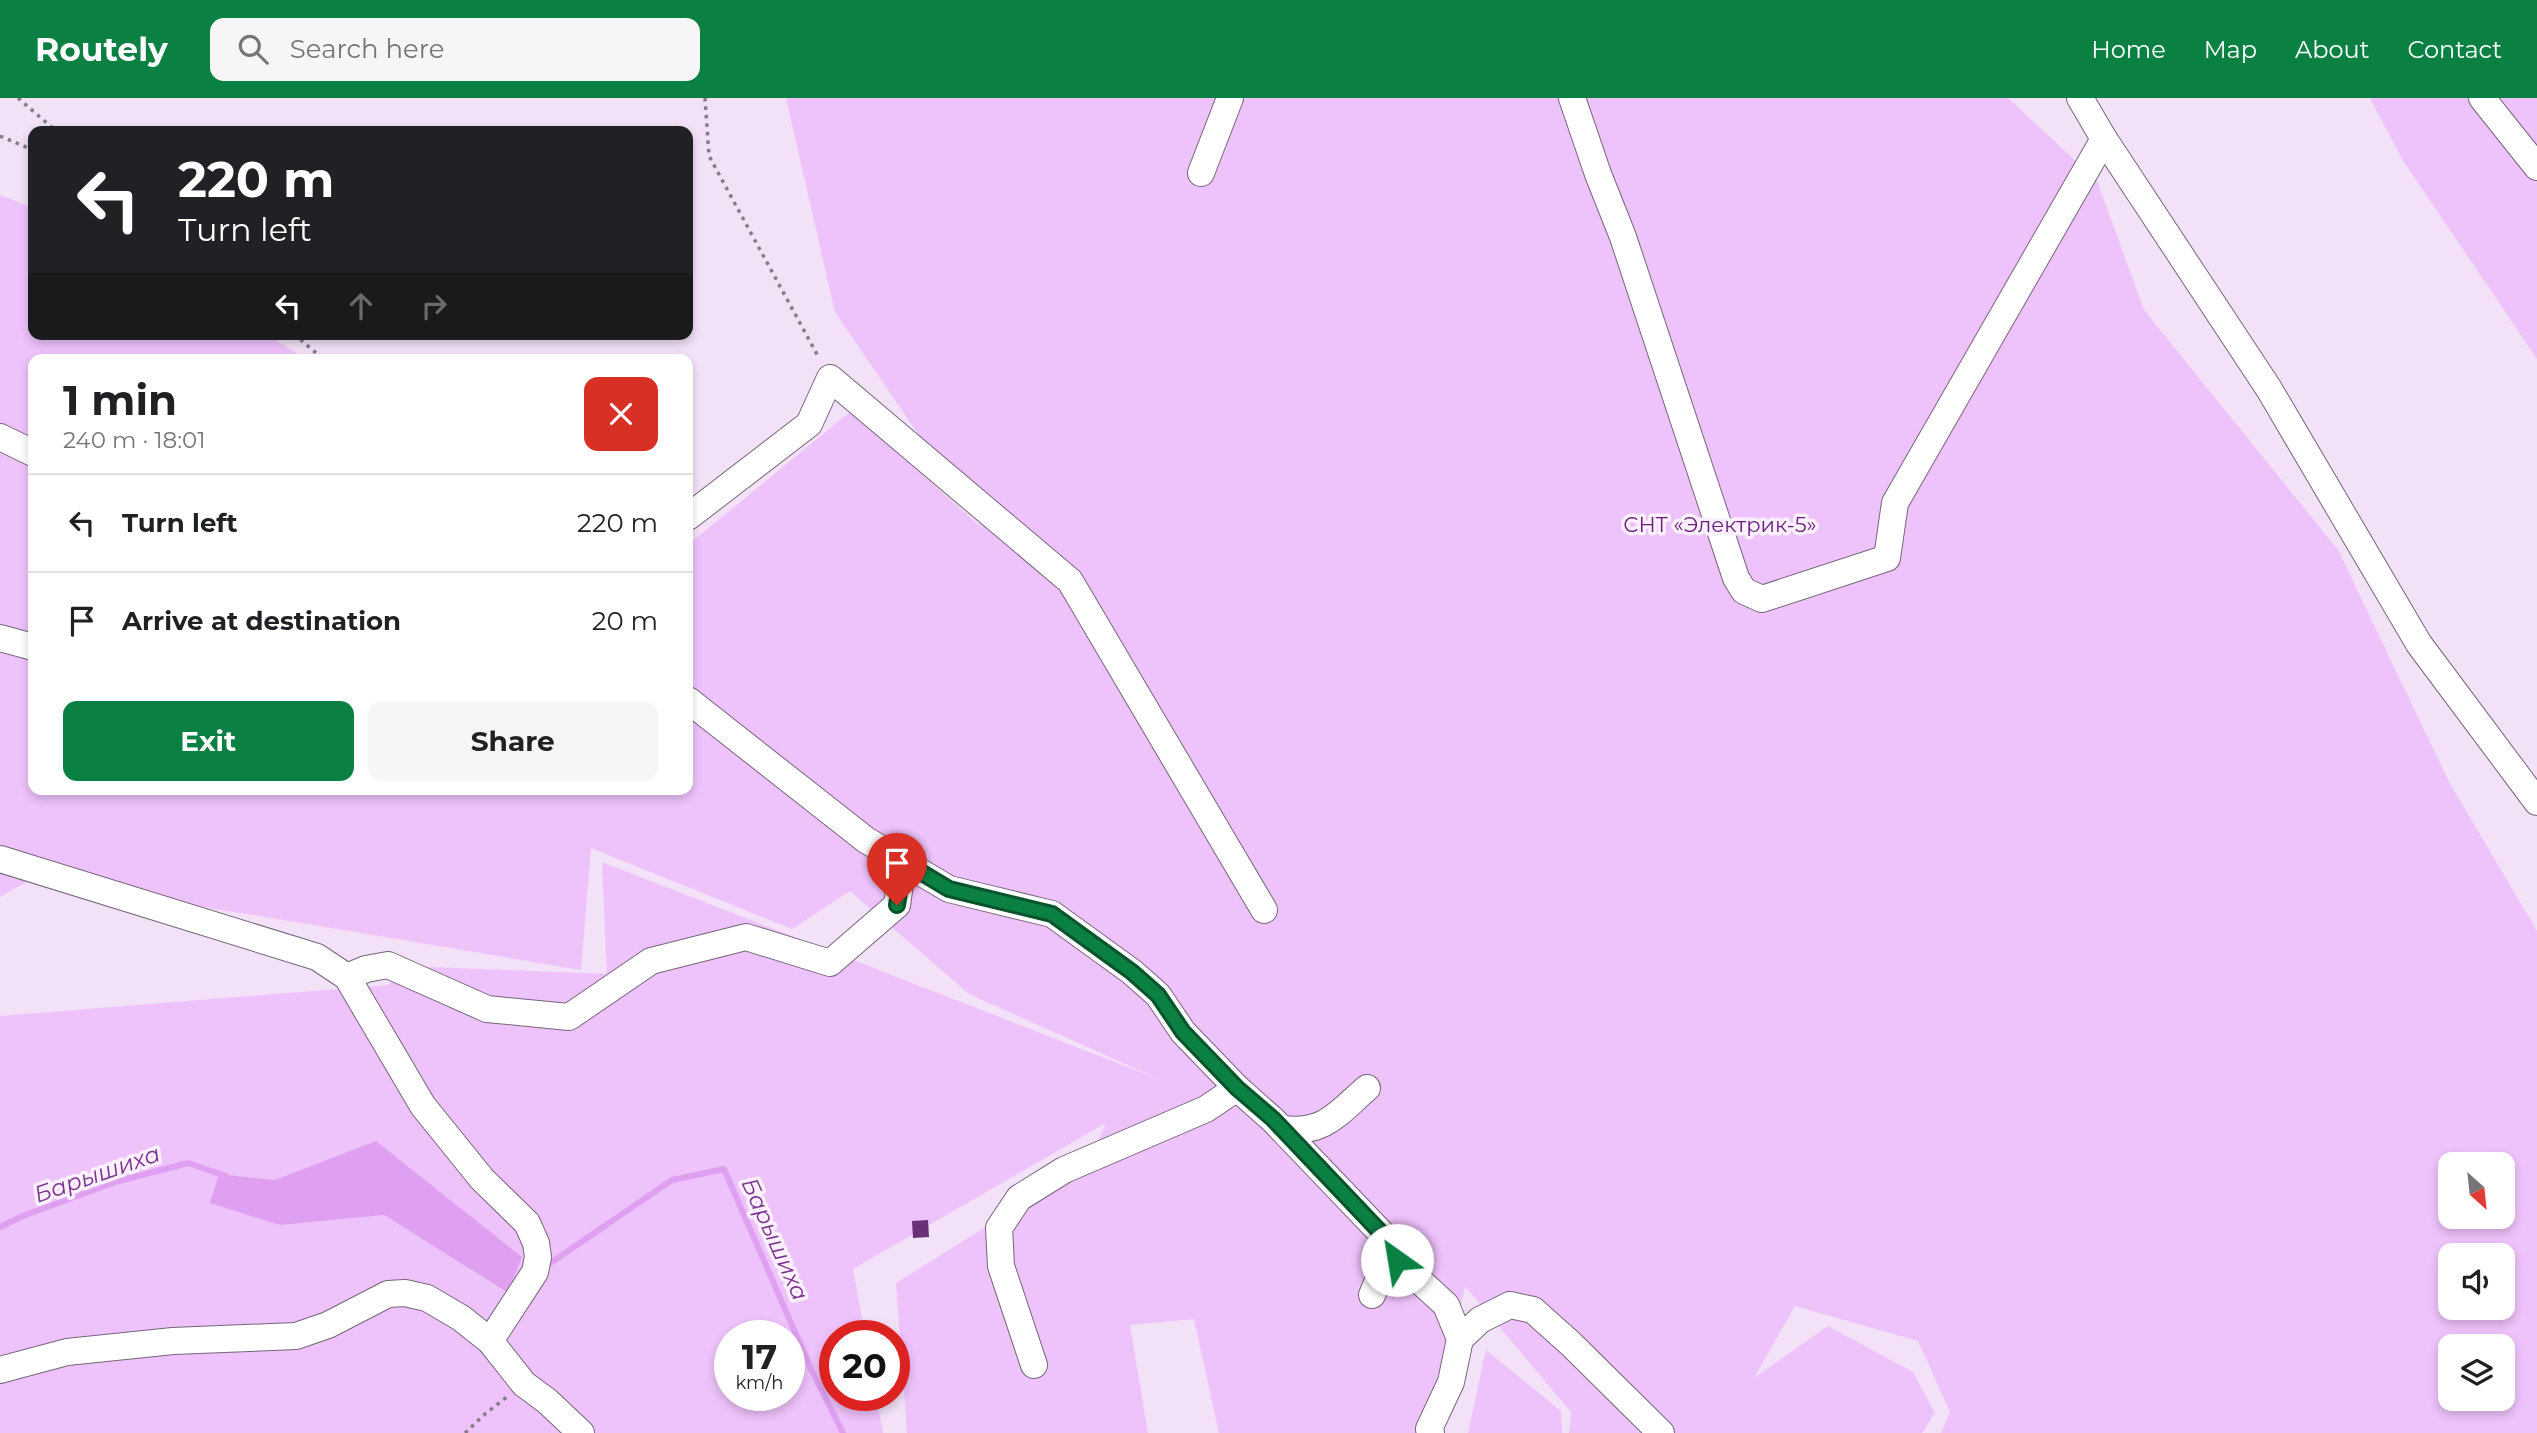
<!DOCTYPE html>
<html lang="en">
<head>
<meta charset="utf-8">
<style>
	body { margin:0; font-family:Montserrat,sans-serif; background:#f6f6f6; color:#202124; height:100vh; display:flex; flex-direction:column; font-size:26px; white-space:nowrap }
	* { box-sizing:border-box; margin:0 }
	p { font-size:23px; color:#757577 }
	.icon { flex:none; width:38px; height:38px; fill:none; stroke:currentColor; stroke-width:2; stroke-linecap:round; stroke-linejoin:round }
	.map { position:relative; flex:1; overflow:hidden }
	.drawer { position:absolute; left:28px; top:256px; width:665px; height:441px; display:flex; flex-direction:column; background:#fff; border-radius:14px; box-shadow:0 4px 10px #0003 }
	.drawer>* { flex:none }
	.banner { position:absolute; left:28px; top:28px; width:665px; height:214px; border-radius:14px; box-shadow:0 4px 10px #0003; background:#202124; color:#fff; overflow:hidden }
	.needle { width:46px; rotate:153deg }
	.tools { position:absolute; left:2438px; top:1054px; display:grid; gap:14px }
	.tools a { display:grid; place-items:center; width:77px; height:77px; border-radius:14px; background:#fff; box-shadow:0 4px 10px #0003; font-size:35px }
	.speed { position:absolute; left:714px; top:1222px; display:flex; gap:14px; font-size:35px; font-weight:700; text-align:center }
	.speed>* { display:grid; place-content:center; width:91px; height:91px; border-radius:50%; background:#fff; box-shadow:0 4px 10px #0003; line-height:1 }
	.speed small { font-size:18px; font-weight:400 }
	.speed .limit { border:10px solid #d22; background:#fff; color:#111 }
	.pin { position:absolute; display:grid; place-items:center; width:60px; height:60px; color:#fff; margin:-72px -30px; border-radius:50% 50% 50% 0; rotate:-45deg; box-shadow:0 0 7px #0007 }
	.pin .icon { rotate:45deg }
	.me { position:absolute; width:77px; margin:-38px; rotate:328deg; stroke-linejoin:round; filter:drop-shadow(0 0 5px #0008) }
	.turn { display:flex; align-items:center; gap:24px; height:147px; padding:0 35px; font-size:32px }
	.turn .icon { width:91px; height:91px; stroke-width:2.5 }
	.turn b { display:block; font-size:49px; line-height:60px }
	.lanes { display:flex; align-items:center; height:66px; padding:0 35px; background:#0003; justify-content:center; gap:35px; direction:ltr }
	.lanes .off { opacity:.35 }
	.round { display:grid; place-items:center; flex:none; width:74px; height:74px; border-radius:14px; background:#f6f6f6 }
	.summary { display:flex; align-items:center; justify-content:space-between; height:119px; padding:0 35px }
	h1 { font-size:42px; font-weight:700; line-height:52px }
	.primary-button { display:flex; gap:14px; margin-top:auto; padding:14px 35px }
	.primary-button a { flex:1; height:80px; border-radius:14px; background:#0b8043; color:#fff; font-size:28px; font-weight:700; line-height:80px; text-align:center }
	.primary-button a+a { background:#f6f6f6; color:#202124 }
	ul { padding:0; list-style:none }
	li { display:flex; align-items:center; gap:21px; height:98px; padding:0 35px; border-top:2px solid #e0e0e0 }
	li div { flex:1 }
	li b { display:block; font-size:26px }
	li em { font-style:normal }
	header { display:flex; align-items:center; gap:42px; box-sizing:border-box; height:98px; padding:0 35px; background:#0b8043; color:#fff }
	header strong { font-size:33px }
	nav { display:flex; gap:38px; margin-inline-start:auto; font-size:24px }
	.search { width:490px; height:63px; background:#f6f6f6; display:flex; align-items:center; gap:18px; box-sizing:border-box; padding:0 24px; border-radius:14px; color:#757577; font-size:26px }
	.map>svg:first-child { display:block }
</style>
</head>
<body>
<header>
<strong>Routely</strong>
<div class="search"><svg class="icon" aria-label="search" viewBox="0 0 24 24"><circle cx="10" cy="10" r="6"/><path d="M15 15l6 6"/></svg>Search here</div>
<nav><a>Home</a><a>Map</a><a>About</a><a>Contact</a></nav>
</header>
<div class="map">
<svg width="2537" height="1335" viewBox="0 0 2537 1335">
	<rect width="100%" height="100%" fill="#f2e1f7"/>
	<g fill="#eec2fb" fill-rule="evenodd">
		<path d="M786,0h1222l89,83 47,129 194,240 111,232 88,149v502h-596l9,-21 -32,-71 -123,-35 -41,72 74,-52 85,46 22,41 -13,20h-353l2,-21 -106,-126 -31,147h-215l-25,-114 -64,6 18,108h-241l-11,-150 192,-120 18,-40 -253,146 12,66h-30v60h41l7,38h-883v-417l388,-31 17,-19 202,8 -5,-112 559,218 -192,-86 -119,-103 -58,38 -201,-81 -10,122 -297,-50 -254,-40 -30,17v-702l33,13v126h233l40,25h-273v430h655v-244l163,-134 131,117 -147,-216zM2450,1066h52v52h-52zM219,1076l56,6 247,77 -15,36 -123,-78 -104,10zM2450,1157h52v52h-52zM730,1237h59v60h-59zM2450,1248h52v52h-52z"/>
		<polygon points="2370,0 2537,0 2537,261 2402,61"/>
		<polygon points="1486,1252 1561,1313 1562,1335 1468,1335"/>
	</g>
	<polygon fill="#dfa0f1" points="376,1043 522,1159 508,1195 384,1117 280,1127 210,1105 219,1076 275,1082"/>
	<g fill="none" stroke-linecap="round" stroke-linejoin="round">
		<g stroke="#dfa0f1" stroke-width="6">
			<polyline points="0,1129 23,1118 115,1084 188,1065 226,1078"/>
			<polyline points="549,1166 672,1082 724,1071 812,1273 843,1335"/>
		</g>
	</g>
	<polygon fill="#693078" points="928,1122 929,1139 913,1140 912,1123"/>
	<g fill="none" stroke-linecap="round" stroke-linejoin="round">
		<defs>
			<g id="minor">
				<polyline points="1572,0 1598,76 1623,139 1736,480 1744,493 1762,501 1887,460 1895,405 2104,41"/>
				<polyline points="2080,0 2104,41 2269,291 2419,546 2537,704"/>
				<polyline points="2482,0 2537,69"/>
				<polyline points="1201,75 1230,0"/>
				<polyline points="0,339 33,355"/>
				<polyline points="688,419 809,326 830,280 1070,483 1264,812"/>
				<polyline points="0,540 33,549"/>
				<polyline points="688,602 866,742 949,791 1052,816 1132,874 1158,897 1183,934 1237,990 1273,1022 1385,1139 1386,1164 1372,1197"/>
				<polyline points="0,761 317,859 347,879 423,1008 482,1081 527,1125 536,1145 538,1159 535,1174 490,1243"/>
				<polyline points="347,879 366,871 388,867 487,911 569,919 651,863 746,839 830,865 897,807 903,764"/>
				<path d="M1282,1031c43,5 55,-15 85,-41"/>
				<polyline points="1386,1140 1397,1162 1446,1207 1460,1241 1451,1284 1429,1331 1431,1335"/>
				<polyline points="1460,1241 1480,1222 1510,1207 1533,1212 1571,1246 1661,1335"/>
				<polyline points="1034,1267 1001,1168 999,1130 1019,1100 1064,1072 1206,1011 1237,990"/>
				<polyline points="0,1272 67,1254 173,1243 296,1238 328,1227 388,1196 405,1195 427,1200 461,1220 490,1243 524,1286 547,1303 581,1335"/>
			</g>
		</defs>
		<use href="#minor" stroke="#756679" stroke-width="28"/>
		<g stroke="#877b8a" stroke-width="3.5" stroke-dasharray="3.5 5" stroke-linecap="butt">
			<polyline points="18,0 56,33"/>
			<polyline points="705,0 709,58 819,260"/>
			<polyline points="0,38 33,52"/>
			<polyline points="294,236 323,261"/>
			<polyline points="465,1335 485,1316 508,1298"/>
		</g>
		<use href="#minor" stroke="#fff" stroke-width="26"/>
	</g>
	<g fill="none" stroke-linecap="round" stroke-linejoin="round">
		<defs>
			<polyline id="route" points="897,807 904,764 949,791 1052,816 1132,874 1158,897 1183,934 1237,990 1273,1021 1385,1139 1397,1162"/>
		</defs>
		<use href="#route" stroke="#07532c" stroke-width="18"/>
		<use href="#route" stroke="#0b8043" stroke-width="12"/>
	</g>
	<g text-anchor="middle" stroke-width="7" stroke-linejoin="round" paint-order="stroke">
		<g font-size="21" fill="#681c7b" stroke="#fbf1fe">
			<text x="1720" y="434">СНТ «Электрик-5»</text>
		</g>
		<g font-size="23" font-style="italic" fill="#7b328f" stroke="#fbf1fe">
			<text transform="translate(97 1076) rotate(-19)" y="8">Барышиха</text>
			<text transform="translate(775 1141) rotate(66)" y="8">Барышиха</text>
		</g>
	</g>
</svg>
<div class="tools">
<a><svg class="needle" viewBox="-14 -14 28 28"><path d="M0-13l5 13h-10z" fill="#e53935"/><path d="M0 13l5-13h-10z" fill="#757577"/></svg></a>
<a><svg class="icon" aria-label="sound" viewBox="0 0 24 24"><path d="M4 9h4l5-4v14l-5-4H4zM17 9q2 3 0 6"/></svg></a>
<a><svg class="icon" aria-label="layers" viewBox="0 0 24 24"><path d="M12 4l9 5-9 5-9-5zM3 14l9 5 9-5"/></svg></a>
</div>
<div class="speed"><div>17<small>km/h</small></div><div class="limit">20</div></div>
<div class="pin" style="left:897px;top:807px;background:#d93025"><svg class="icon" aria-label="arrive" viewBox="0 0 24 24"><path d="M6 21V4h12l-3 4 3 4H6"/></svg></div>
<svg class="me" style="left:1397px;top:1162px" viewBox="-20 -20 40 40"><circle r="19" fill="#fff"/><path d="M0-13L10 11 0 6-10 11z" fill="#0b8043"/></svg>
<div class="banner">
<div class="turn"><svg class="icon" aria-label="left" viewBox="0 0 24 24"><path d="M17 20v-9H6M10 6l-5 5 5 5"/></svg><div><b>220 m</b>Turn left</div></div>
<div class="lanes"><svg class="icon" aria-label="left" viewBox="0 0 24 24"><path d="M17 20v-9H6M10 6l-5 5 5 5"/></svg><svg class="icon off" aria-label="ahead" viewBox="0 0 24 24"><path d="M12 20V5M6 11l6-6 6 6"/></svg><svg class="icon off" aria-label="right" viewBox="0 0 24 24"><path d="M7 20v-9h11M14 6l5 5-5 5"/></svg></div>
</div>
<section class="drawer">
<div class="summary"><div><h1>1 min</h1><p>240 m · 18:01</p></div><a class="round" style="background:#d93025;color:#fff"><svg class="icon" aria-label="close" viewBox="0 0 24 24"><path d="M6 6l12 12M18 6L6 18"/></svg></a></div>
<ul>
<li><svg class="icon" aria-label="left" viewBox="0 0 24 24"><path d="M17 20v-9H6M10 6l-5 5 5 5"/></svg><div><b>Turn left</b></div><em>220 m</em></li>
<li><svg class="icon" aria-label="arrive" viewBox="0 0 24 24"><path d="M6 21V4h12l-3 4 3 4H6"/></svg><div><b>Arrive at destination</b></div><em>20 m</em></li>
</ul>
<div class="primary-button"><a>Exit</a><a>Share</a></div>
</section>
</div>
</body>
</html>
